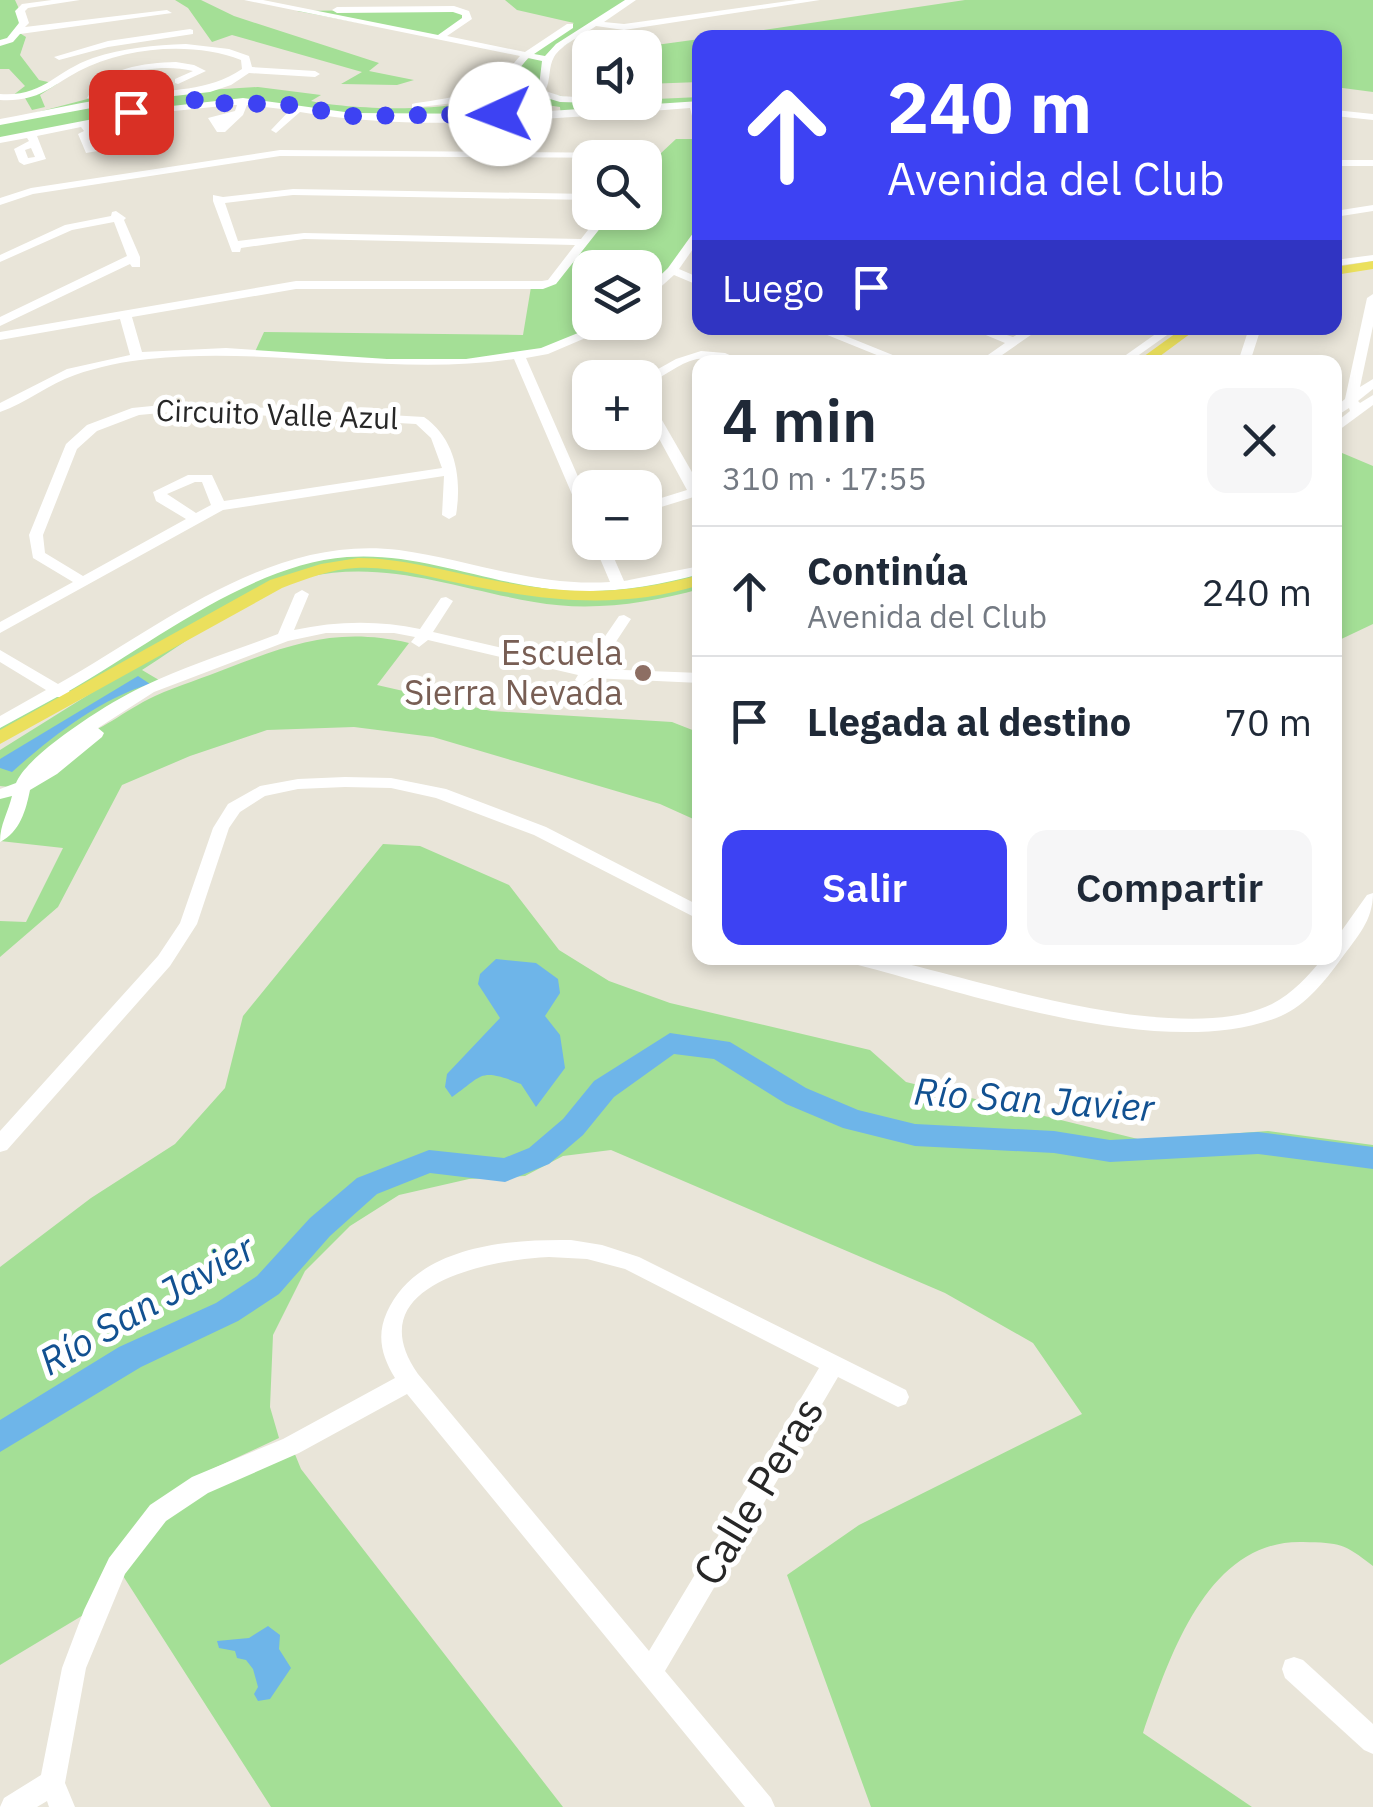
<!DOCTYPE html>
<html lang="es">
<head>
<meta charset="utf-8">
<style>
	body { margin:0; font-family:"IBM Plex Sans",sans-serif; background:#f6f6f7; color:#1f2937; height:100vh; display:flex; flex-direction:column; font-size:38px; white-space:nowrap }
	* { box-sizing:border-box; margin:0 }
	p { font-size:32px; color:#747a83 }
	.icon { flex:none; width:55px; height:55px; fill:none; stroke:currentColor; stroke-width:2; stroke-linecap:round; stroke-linejoin:round }
	.map { position:relative; flex:1; overflow:hidden }
	.panel { position:absolute; left:692px; top:355px; width:650px; height:610px; display:flex; flex-direction:column; background:#fff; border-radius:20px; box-shadow:0 5px 15px #0003 }
	.panel>* { flex:none }
	.guide { position:absolute; left:692px; top:30px; width:650px; height:305px; border-radius:20px; box-shadow:0 5px 15px #0003; background:#3d42f3; color:#fff; overflow:hidden }
	.tools { position:absolute; left:572px; top:30px; display:grid; gap:20px }
	.tools a { display:grid; place-items:center; width:90px; height:90px; border-radius:20px; background:#fff; box-shadow:0 5px 15px #0003; font-size:50px }
	.pin { position:absolute; display:grid; place-items:center; width:85px; height:85px; color:#fff; margin:-42px; border-radius:20px; box-shadow:0 5px 15px #0006 }
	.me { position:absolute; width:110px; margin:-55px; rotate:268deg; stroke-linejoin:round; filter:drop-shadow(0 0 8px #0008) }
	.turn { display:flex; align-items:center; gap:35px; height:210px; padding:0 30px; font-size:45px }
	.turn .icon { width:130px; height:130px; stroke-width:2.5 }
	.turn b { display:block; font-size:70px; line-height:85px }
	.then { display:flex; align-items:center; height:95px; padding:0 30px; background:#0003; gap:20px; font-size:38px }
	.round { display:grid; place-items:center; flex:none; width:105px; height:105px; border-radius:20px; background:#f6f6f7 }
	.headline { display:flex; align-items:center; justify-content:space-between; height:170px; padding:0 30px }
	h1 { font-size:60px; font-weight:600; line-height:75px }
	.action { display:flex; gap:20px; margin-top:auto; padding:20px 30px }
	.action a { flex:1; height:115px; border-radius:20px; background:#3d42f3; color:#fff; font-size:40px; font-weight:600; line-height:115px; text-align:center }
	.action a+a { background:#f6f6f7; color:#1f2937 }
	ul { padding:0; list-style:none }
	li { display:flex; align-items:center; gap:30px; height:130px; padding:0 30px; border-top:2px solid #e0e1e3 }
	li div { flex:1 }
	li b { display:block; font-size:38px }
	li em { font-style:normal }
	.map>svg:first-child { display:block }
</style>
</head>
<body>
<div class="map">
<svg width="1373" height="1807" viewBox="0 0 1373 1807">
	<rect width="100%" height="100%" fill="#e9e5d9"/>
	<g fill="#a4df96">
		<polygon points="0,0 15,0 20,11 18,32 26,37 20,55 39,80 57,84 40,95 45,107 32,110 25,98 12,96 25,86 9,69 0,69"/>
		<polygon points="175,0 201,0 234,16 379,63 369,71 414,80 397,85 341,84 362,72 232,35 212,42 188,8"/>
		<path d="M505,0h126l-82,56 -7,36 48,10 110,-5v7l-139,12 -1,-9 -34,-5 -37,13 -137,1 -107,-15 -60,6 -185,33v-18l95,-25 163,-10 63,8 -10,6c33,8 144,13 171,-5 32,-22 59,-52 92,-73l-57,-13z"/>
		<polygon points="965,0 1373,0 1373,92 1335,87 1335,38 710,38"/>
		<polygon points="454,9 467,19 439,38 297,11"/>
		<polygon points="700,39 700,82 645,84 645,48 641,47"/>
		<path d="M676,139h24v92l-55,66v-29h-55v54l27,1c-110,57 -243,37 -363,31l10,-22 259,3 8,-48 22,-5 55,-69 37,-1v-44z"/>
		<polygon points="1335,450 1373,466 1373,624 1335,642"/>
		<path d="M383,553l202,34 115,-17v19c-53,15 -112,23 -166,13 -75,-13 -150,-43 -226,-25 -59,15 -115,61 -166,93l22,13 -98,58c40,-11 55,-29 89,-45 24,-11 49,-18 73,-28 66,-25 110,-41 181,-25l-32,42 114,26 181,11 28,11v89l-40,-18 -227,-67 -79,-10 -87,3 -77,26 -68,29 -64,122 -58,50v-36l26,1 37,-74 -63,-7v-47l20,-6 -20,-2v-36l104,-65 -104,53v-15l241,-140 63,-24z"/>
		<path d="M383,844l37,2 89,39 50,65 50,31 61,22 200,47 36,32 236,58 126,-9 105,14v421c-30,-23 -32,-23 -70,-24 -96,-3 -134,116 -160,191l109,74h-381l-84,-232 72,-50 223,-111 -49,-71 -88,-50 -334,-143 -48,6 -38,20 -56,3 -70,16 -49,31 -45,45 -32,64 -3,72 9,31 -86,40 -98,130 -95,57v-398l91,-69 84,-54 50,-56 18,-72z"/>
		<polygon points="292,1447 301,1469 563,1807 271,1807 118,1568 158,1514"/>
	</g>
	<g fill="#6eb5e9">
		<path d="M138,676l12,8c-49,14 -100,54 -138,88l-12,-4v-9z"/>
		<path d="M496,959l40,4 22,16 2,14 -15,23 15,19 5,33 -29,39 -15,-23c-43,-17 -38,-8 -69,13l-7,-10 2,-13 53,-56 -22,-34 2,-10z"/>
		<polygon points="268,1626 280,1635 279,1649 291,1668 270,1699 258,1701 254,1694 258,1687 253,1669 246,1660 237,1658 235,1651 219,1648 217,1641 249,1638"/>
	</g>
	<g fill="none" stroke-linecap="round" stroke-linejoin="round">
		<polygon fill="#6eb5e9" fill-rule="evenodd" points="670,1033 730,1042 806,1088 858,1110 915,1124 1054,1131 1110,1140 1258,1132 1373,1147 1373,1169 1258,1154 1110,1162 1054,1153 915,1146 843,1128 786,1104 714,1059 674,1054 614,1097 583,1135 549,1164 505,1182 430,1173 377,1194 330,1236 279,1294 238,1321 141,1367 0,1452 0,1420 119,1347 216,1303 257,1276 310,1218 357,1178 429,1150 504,1158 529,1148 563,1119 594,1081"/>
		<g fill="#fff" fill-rule="evenodd">
			<polygon points="52,0 80,0 28,8 25,11 29,23 25,27 167,10 172,13 20,34 13,42 0,46 0,40 7,38 19,23 15,11 22,4"/>
			<path d="M244,0h19l175,35 24,-17v-3l-9,-3 -116,1 -5,-3 5,-3 117,-1 15,5 3,8 -25,17 78,16 42,-28h6v4l-39,26 11,2 11,-12 69,-44h11l-32,22 20,2 172,-24h24l-196,30 -28,-4c-13,9 -34,18 -42,31 -6,10 -3,24 -9,34l16,5 29,2v4l4,1 -34,-1 -20,-6 -36,18 196,-13v30l-5,-3 -5,-20c-129,9 -262,26 -390,4l-24,21 -5,-3 19,-20 -43,-5 -4,10 -18,17h-8l-9,-14 27,-7 2,-6h-5l-77,8 19,26 -23,4 -9,-17 9,-4 -5,-8 -56,11 3,4 9,3 8,17 -24,4 -8,-19 6,-3 -3,-4 -44,9 9,23 -22,6 -5,-3 -5,-13 15,-8 -2,-3 -27,5v-6l145,-28 98,-11 109,15 151,1 -5,-3 1,-2 40,-23 3,-25 -14,-3 -17,21 -29,17 12,2v4l-24,-1 -58,7v-4l4,-1c45,-7 73,-9 104,-47zM89,136h5l5,11h-5zM31,148l4,9 -7,1 -3,-8z"/>
			<polygon points="190,29 193,30 193,34 108,47 59,60 54,57 108,41"/>
			<path d="M186,44l43,5 20,7 3,11 63,4 5,3 -5,3 -66,-4 -18,12 -21,7 -81,9 -129,24v-6c43,-8 87,-18 130,-24 40,-6 78,-3 112,-26l-1,-9c-48,-19 -116,-13 -162,11 -31,17 -41,31 -79,29v-6c44,3 55,-23 93,-36 30,-10 61,-13 93,-14z"/>
			<path d="M176,62l18,3 12,6 -28,13 -3,-1v-4l18,-8c-32,-8 -80,-1 -97,29l-9,-2c17,-31 57,-35 89,-36z"/>
			<polygon points="1335,110 1373,114 1373,120 1335,116"/>
			<polygon points="280,150 638,153 653,158 650,168 645,171 645,158 280,156 33,194 0,205 0,198 31,188"/>
			<rect x="1335" y="160" width="38" height="6"/>
			<path d="M293,189l297,5v6l-297,-5 -68,8 13,38 66,-8 277,6 21,-27h11l-57,72 -13,5h-247l-164,28 10,35 84,-4 161,11h79l75,-11 64,-26h18l-75,32 -22,4 64,146v20l-7,-4 -69,-161c-121,18 -243,-13 -365,0 -23,2 -52,8 -74,16 -26,9 -49,28 -75,37v-9l67,-34 63,-14 -10,-36 -120,21v-8l296,-51h246l6,-1 27,-35 -271,-6 -63,9 -1,4h-8l-19,-51v-6l10,2z"/>
			<polygon points="1373,205 1373,211 1335,217 1335,211"/>
			<polygon points="116,211 126,218 124,220 140,257 140,267 132,267 130,264 0,326 0,317 127,256 114,222 72,230 0,262 0,255 65,225 111,216 112,212"/>
			<polygon points="700,228 700,239 679,269 700,278 700,286 674,275 645,301 645,290 668,268 696,229"/>
			<polygon points="1373,255 1373,261 1335,266 1335,260"/>
			<polygon points="1373,294 1373,326 1360,387 1373,379 1373,389 1358,401 1360,403 1373,395 1373,405 1335,433 1335,423 1350,411 1349,408 1335,417 1335,407 1345,399 1367,298"/>
			<polygon points="810,328 826,328 910,362 894,362"/>
			<polygon points="969,328 985,328 1013,337 1028,328 1041,328 992,362 978,362 1005,343"/>
			<polygon points="1164,328 1177,328 1129,362 1116,362"/>
			<polygon points="1249,328 1261,328 1250,362 1238,362"/>
			<path d="M701,351l24,2 21,9c-16,1 -32,-6 -49,-3 -19,4 -34,19 -52,26v-7h-3l34,-19z"/>
			<polygon points="645,397 651,401 700,486 700,495 645,512 645,503 687,490 645,413"/>
			<path d="M182,403l242,14c32,22 38,62 32,98l-7,4 -7,-4 2,-39 -221,34 -223,123v-11l73,-40 -40,-24 -4,-23 37,-91 21,-19 45,-17zM182,411l234,13 15,14 11,30 -218,33 -12,-26h-24l-35,17 3,9 30,18 -103,57 -38,-23 -2,-18 34,-86 20,-18 42,-16zM195,482h7l9,23 -15,8 -29,-19z"/>
			<path d="M593,542h14l17,39 76,-15v8c-52,14 -104,22 -158,14 -65,-9 -128,-36 -195,-31 -96,7 -196,87 -278,134l2,3 -3,3h-11l-57,31v-12l46,-26 -46,-28v-12l58,34c105,-59 213,-150 341,-134 71,10 138,37 211,32z"/>
			<path d="M302,590l7,4 -15,36c42,-9 84,-10 126,-1l21,-31 5,-1 7,4 -20,31 151,35 35,-51 5,-1 7,4 -33,50 102,4v10l-108,-5 -9,7 -8,-5 3,-5 -150,-35 -9,7 -8,-5 4,-5 -21,-4h-68l-38,8 -134,51 -56,36 6,5 -2,4 -45,37 -27,16c-4,20 -10,42 -30,52 0,-18 8,-29 12,-46l-12,3v-10l16,-6c12,-30 98,-84 130,-98 42,-20 88,-34 132,-51l17,-40z"/>
			<polygon points="345,777 391,778 446,789 546,827 700,906 700,920 534,835 436,798 391,788 345,787 298,789 265,796 240,812 229,828 197,924 170,966 7,1150 0,1152 0,1131 158,956 180,923 213,828 228,804 260,786 298,779"/>
			<path d="M1373,893c0,28 -16,44 -32,66 -15,21 -35,46 -60,57 -113,47 -307,-21 -423,-51l-6,-2 -3,-5c36,-2 70,9 105,18 81,21 242,66 318,28 20,-10 37,-29 51,-46h12v-18l32,-45z"/>
			<path d="M571,1240l31,5 37,12 267,133 3,7 -3,7 -8,3 -60,-30 -173,294 106,127 4,9h-30l-338,-413 -108,59 -91,40 -42,28 -41,53 -39,94 -21,115 10,24h-26l-2,-6 -10,6h-37l4,-9 37,-23 21,-107 22,-58 25,-52 41,-53 42,-28 91,-38 112,-61c-13,-21 -19,-42 -8,-66 30,-66 120,-73 184,-72zM549,1257l38,2 38,10 194,99 -170,283 -231,-277c-62,-89 70,-114 131,-117z"/>
			<polygon points="1294,1657 1303,1660 1373,1724 1373,1754 1364,1750 1285,1678 1282,1669 1285,1660"/>
		</g>
		<g fill="#ebe05d" fill-rule="evenodd">
			<polygon points="1373,261 1373,269 1335,275 1335,267"/>
			<polygon points="1183,328 1198,328 1152,362 1136,362"/>
			<path d="M358,558c44,0 86,13 129,21 80,16 134,17 213,-4v10c-80,25 -156,16 -237,-1 -35,-7 -70,-18 -107,-16 -25,1 -50,11 -74,20l-282,156v-14l270,-150 51,-16z"/>
		</g>
	</g>
	<g fill="none" stroke-linecap="round" stroke-linejoin="round">
		<polyline stroke="#3d42f3" stroke-width="18" stroke-dasharray="0 32.4" points="131,112 206,98 210,103 284,104 352,116 500,114"/>
	</g>
	<circle fill="#8d6e63" stroke="#fff" stroke-width="4" cx="643" cy="673" r="10"/>
	<g text-anchor="middle" stroke-width="10" stroke-linejoin="round" paint-order="stroke">
		<g font-size="30" fill="#272727" stroke="#fff">
			<text transform="translate(277 415) rotate(2)" y="10">Circuito Valle Azul</text>
		</g>
		<g font-size="35" fill="#785e54" stroke="#fff" text-anchor="end">
			<text x="623" y="665">Escuela<tspan x="623" dy="40">Sierra Nevada</tspan></text>
		</g>
		<g font-size="38" font-style="italic" fill="#125191" stroke="#fff">
			<text transform="translate(1034 1100) rotate(4)" y="13">Río San Javier</text>
			<text transform="translate(147 1305) rotate(-30)" y="13">Río San Javier</text>
		</g>
		<g font-size="42" fill="#272727" stroke="#fff">
			<text transform="translate(758 1491) rotate(-59)" y="15">Calle Peras</text>
		</g>
	</g>
</svg>
<div class="tools">
<a><svg class="icon" aria-label="sound" viewBox="0 0 24 24"><path d="M4 9h4l5-4v14l-5-4H4zM17 9q2 3 0 6"/></svg></a>
<a><svg class="icon" aria-label="search" viewBox="0 0 24 24"><circle cx="10" cy="10" r="6"/><path d="M15 15l6 6"/></svg></a>
<a><svg class="icon" aria-label="layers" viewBox="0 0 24 24"><path d="M12 4l9 5-9 5-9-5zM3 14l9 5 9-5"/></svg></a>
<a>+</a>
<a>−</a>
</div>
<div class="pin" style="left:131px;top:112px;background:#d93025"><svg class="icon" aria-label="arrive" viewBox="0 0 24 24"><path d="M6 21V4h12l-3 4 3 4H6"/></svg></div>
<svg class="me" style="left:500px;top:114px" viewBox="-20 -20 40 40"><circle r="19" fill="#fff"/><path d="M0-13L10 11 0 6-10 11z" fill="#3d42f3"/></svg>
<div class="guide">
<div class="turn"><svg class="icon" aria-label="ahead" viewBox="0 0 24 24"><path d="M12 20V5M6 11l6-6 6 6"/></svg><div><b>240 m</b>Avenida del Club</div></div>
<div class="then">Luego<svg class="icon" aria-label="arrive" viewBox="0 0 24 24"><path d="M6 21V4h12l-3 4 3 4H6"/></svg></div>
</div>
<section class="panel">
<div class="headline"><div><h1>4 min</h1><p>310 m · 17:55</p></div><a class="round"><svg class="icon" aria-label="close" viewBox="0 0 24 24"><path d="M6 6l12 12M18 6L6 18"/></svg></a></div>
<ul>
<li><svg class="icon" aria-label="ahead" viewBox="0 0 24 24"><path d="M12 20V5M6 11l6-6 6 6"/></svg><div><b>Continúa</b><p>Avenida del Club</p></div><em>240 m</em></li>
<li><svg class="icon" aria-label="arrive" viewBox="0 0 24 24"><path d="M6 21V4h12l-3 4 3 4H6"/></svg><div><b>Llegada al destino</b></div><em>70 m</em></li>
</ul>
<div class="action"><a>Salir</a><a>Compartir</a></div>
</section>
</div>
</body>
</html>
